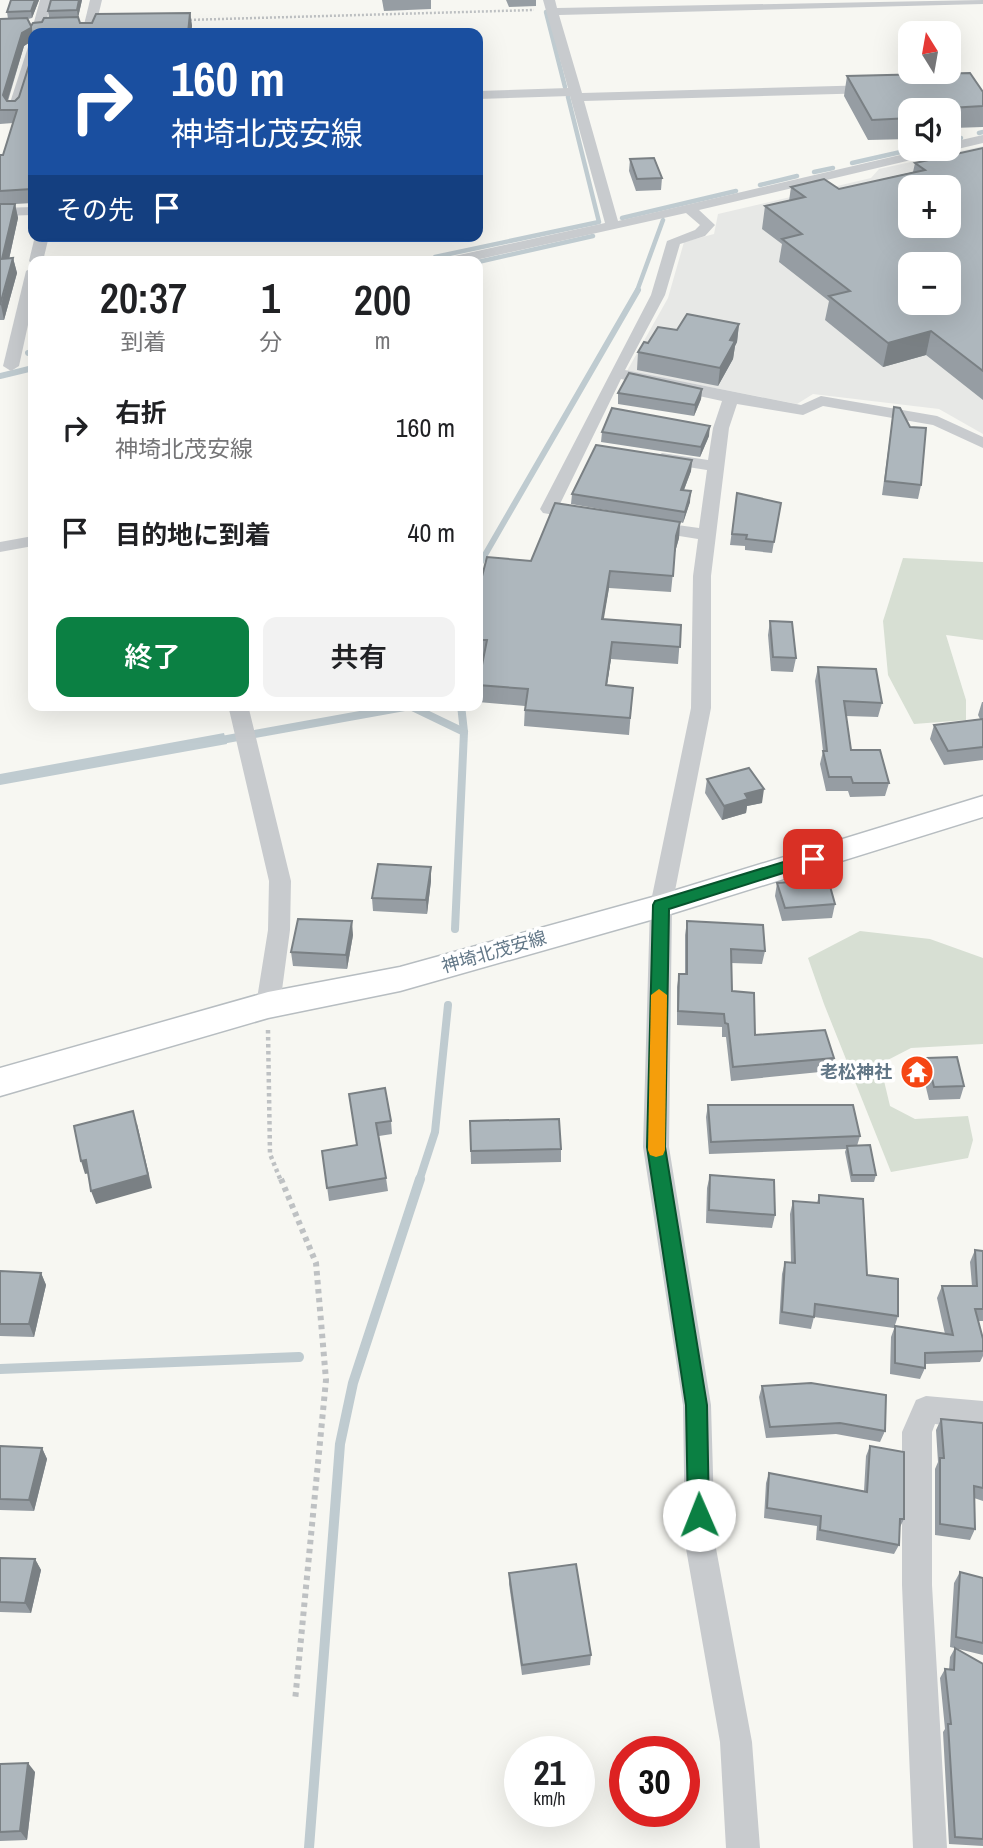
<!DOCTYPE html>
<html lang="ja">
<head>
<meta charset="utf-8">
<style>
	body { margin:0; font-family:"Archivo Narrow","Noto Sans JP",sans-serif; background:#f2f2f2; color:#202124; height:100vh; display:flex; flex-direction:column; font-size:26px; white-space:nowrap }
	* { box-sizing:border-box; margin:0 }
	p { font-size:23px; color:#757577 }
	.icon { flex:none; width:38px; height:38px; fill:none; stroke:currentColor; stroke-width:2; stroke-linecap:round; stroke-linejoin:round }
	.map { position:relative; flex:1; overflow:hidden }
	.side { position:absolute; left:28px; top:256px; width:455px; height:455px; display:flex; flex-direction:column; background:#fff; border-radius:14px; box-shadow:0 7px 28px #0002 }
	.side>* { flex:none }
	.guide { position:absolute; left:28px; top:28px; width:455px; height:214px; border-radius:14px; box-shadow:0 7px 28px #0002; background:#1a4fa0; color:#fff; overflow:hidden }
	.needle { width:46px; rotate:349deg }
	.buttons { position:absolute; left:898px; top:21px; display:grid; gap:14px }
	.buttons a { display:grid; place-items:center; width:63px; height:63px; border-radius:14px; background:#fff; box-shadow:0 7px 28px #0002; font-size:35px }
	.speed { position:absolute; left:504px; top:1736px; display:flex; gap:14px; font-size:35px; font-weight:700; text-align:center }
	.speed>* { display:grid; place-content:center; width:91px; height:91px; border-radius:50%; background:#fff; box-shadow:0 7px 28px #0002; line-height:1 }
	.speed small { font-size:18px; font-weight:400 }
	.speed .limit { border:10px solid #d22; background:#fff; color:#111 }
	.pin { position:absolute; display:grid; place-items:center; width:60px; height:60px; color:#fff; margin:-30px; border-radius:14px; box-shadow:0 4px 10px #0006 }
	.me { position:absolute; width:77px; margin:-38px; rotate:359deg; stroke-linejoin:round; filter:drop-shadow(0 0 5px #0008) }
	.turn { display:flex; align-items:center; gap:24px; height:147px; padding:0 28px; font-size:32px }
	.turn .icon { width:91px; height:91px; stroke-width:2.5 }
	.turn b { display:block; font-size:49px; line-height:60px }
	.then { display:flex; align-items:center; height:66px; padding:0 28px; background:#0003; gap:14px; font-size:26px }
	.eta { display:flex; justify-content:space-evenly; align-items:center; height:119px; text-align:center }
	.eta b { font-size:42px; font-weight:600; line-height:49px }
	.primary-button { display:flex; gap:14px; margin-top:auto; padding:14px 28px }
	.primary-button a { flex:1; height:80px; border-radius:14px; background:#0b8043; color:#fff; font-size:28px; font-weight:600; line-height:80px; text-align:center }
	.primary-button a+a { background:#f2f2f2; color:#202124 }
	ul { padding:0; list-style:none }
	li { display:flex; align-items:center; gap:21px; height:105px; padding:0 28px }
	li div { flex:1 }
	li b { display:block; font-size:26px }
	li em { font-style:normal }
	.map>svg:first-child { display:block }
</style>
</head>
<body>
<div class="map">
<svg width="983" height="1848" viewBox="0 0 983 1848">
	<rect width="100%" height="100%" fill="#f7f7f2"/>
	<path fill="#e7e8e6" fill-rule="evenodd" d="M983,146v288l-44,-25 -126,-15 -16,10 -170,-33 41,-73 16,-56 30,-8 4,-20 153,-36 8,-9zM910,187h38v39h-38zM910,264h38v39h-38z"/>
	<g fill="#d7dfd3">
		<polygon points="903,558 983,562 983,640 946,635 966,700 966,720 914,724 888,675 883,621"/>
		<polygon points="860,931 930,939 983,958 983,1044 911,1048 880,1064 890,1106 915,1119 968,1116 973,1140 968,1158 891,1172 824,1004 808,958"/>
	</g>
	<polygon fill="#bfcbd0" points="224,733 227,744 0,785 0,774"/>
	<g fill="none" stroke-linecap="round" stroke-linejoin="round">
		<g stroke="#bfcbd0" stroke-width="4.5">
			<polyline points="546,12 565,87"/>
			<polyline points="979,133 983,132"/>
			<polyline points="950,140 961,138"/>
			<polyline points="852,163 914,149"/>
			<polyline points="814,172 833,168"/>
			<polyline points="760,185 797,176"/>
			<polyline points="622,218 736,191"/>
			<polyline points="435,257 599,222 568,97"/>
			<polyline points="478,262 593,236"/>
			<polyline points="637,291 663,220"/>
		</g>
		<g stroke="#bfcbd0" stroke-width="6">
			<polyline points="28,353 33,352"/>
			<polyline points="0,376 33,368"/>
			<polyline points="478,567 638,290"/>
		</g>
		<g stroke="#bfcbd0" stroke-width="8">
			<polyline points="216,741 410,706 464,732"/>
			<polyline points="455,929 464,732 461,705"/>
			<polyline points="419,1181 435,1132 448,1005"/>
		</g>
		<g stroke="#bfcbd0" stroke-width="10">
			<polyline points="0,1369 299,1357"/>
			<polyline points="309,1848 340,1444 353,1383 420,1179"/>
		</g>
		<defs>
			<polygon id="secondary" points="983,796 983,817 661,917 400,991 268,1018 0,1096 0,1068 268,992 400,967 660,895"/>
		</defs>
		<use href="#secondary" stroke="#b7bdc1" stroke-width="3"/>
		<polyline stroke="#bec1c3" stroke-width="2.5" stroke-dasharray="2 2" stroke-linecap="butt" points="186,20 534,10"/>
		<polyline stroke="#bec1c3" stroke-width="4.5" stroke-dasharray="3.5 3.5" stroke-linecap="butt" points="268,1030 270,1154 281,1181"/>
		<polyline stroke="#bec1c3" stroke-width="6" stroke-dasharray="4.5 4.5" stroke-linecap="butt" points="281,1179 316,1263 326,1380 295,1701"/>
		<g fill="#c8cbce" fill-rule="evenodd">
			<polygon points="40,0 52,0 43,33 33,33 33,36 31,33"/>
			<polygon points="90,0 102,0 94,33 82,33"/>
			<polygon points="543,0 555,0 557,8 983,0 983,4 559,15 582,93 874,85 880,89 874,93 584,101 618,221 926,149 948,149 948,143 983,135 983,143 699,210 715,225 705,236 680,244 665,295 625,370 801,405 821,396 937,416 983,437 983,448 933,425 823,406 803,415 737,404 729,428 711,576 711,708 672,906 669,1147 711,1405 715,1543 752,1742 760,1848 726,1848 720,1742 685,1543 683,1405 643,1147 650,906 691,708 693,576 698,539 648,531 639,526 648,521 699,528 707,470 662,463 654,458 662,453 708,460 713,428 722,401 621,379 559,506 589,511 592,515 583,520 543,513 540,509 651,295 667,241 695,230 700,225 686,213 471,261 443,261 450,257 605,223 570,96 478,99 478,91 568,88"/>
			<polygon points="29,44 33,44 33,66 20,109 18,112 10,112 8,109"/>
			<polygon points="33,207 33,215 0,216 0,208"/>
			<polygon points="35,236 49,236 43,261 33,261 33,265 29,261"/>
			<polygon points="33,267 33,302 19,366 11,371 3,366 26,271"/>
			<polygon points="33,536 33,546 0,552 0,542"/>
			<polygon points="228,705 248,705 291,881 290,930 280,1005 276,1012 268,1014 260,1012 256,1005 268,930 269,881"/>
			<polygon points="926,1396 983,1401 983,1429 935,1424 932,1432 932,1585 947,1848 913,1848 902,1585 902,1432 916,1400"/>
		</g>
		<use href="#secondary" fill="#fff" fill-rule="evenodd"/>
	</g>
	<g fill="#969da3" fill-rule="evenodd">
		<path d="M39,0l-7,18 -4,1 3,7 11,-4 7,-4 -1,-7 3,-11h31l-4,17 2,6h12l98,-10 2,13 -1,7h-158v170l-18,1 3,14 -9,41 4,-1 4,15 -13,47h-4v-165h3l10,-32 -13,1v-105h8l-1,-7zM32,41l1,12 -14,44 -4,4h-7l16,-55z"/>
		<polygon points="382,0 431,0 431,9 384,11"/>
		<polygon points="506,0 536,0 536,6 509,7"/>
		<polygon points="847,76 983,92 983,127 953,128 951,137 948,138 948,110 910,110 910,139 868,140 844,96"/>
		<polygon points="983,148 983,400 926,355 883,367 825,320 829,301 779,262 782,244 762,229 765,206 789,201 791,187 839,189 913,172 915,163"/>
		<polygon points="630,159 662,178 661,190 636,191 629,171"/>
		<polygon points="739,324 737,342 735,346 733,359 718,386 637,370 638,352 648,343 677,330"/>
		<polygon points="702,389 701,399 694,416 618,404 618,393"/>
		<polygon points="894,407 921,485 918,499 882,495"/>
		<polygon points="602,432 709,436 700,457 601,442"/>
		<polygon points="692,460 691,471 684,490 690,502 683,523 680,522 679,538 675,552 671,592 609,588 603,619 681,625 678,664 611,659 607,686 633,688 629,735 524,726 525,706 478,702 478,685 484,657 478,656 478,592 531,561 652,518 571,504 572,494"/>
		<polygon points="737,493 781,503 772,553 745,550 745,546 730,545"/>
		<polygon points="770,621 796,658 793,672 771,671 768,635"/>
		<polygon points="818,667 882,703 878,717 846,716 851,750 889,783 885,796 850,797 848,791 826,791 820,764 823,751 815,681"/>
		<polygon points="982,702 983,702 983,760 944,765 930,739 934,725 980,719 978,715"/>
		<polygon points="707,779 762,803 747,806 746,813 722,820 705,793"/>
		<polygon points="431,881 427,914 373,911 372,898"/>
		<polygon points="777,883 835,904 832,918 782,921 775,896"/>
		<polygon points="687,921 765,951 762,964 731,963 732,991 755,1035 834,1058 830,1071 731,1081 726,1037 722,1037 722,1027 677,1025 677,987 679,974 685,974 685,935"/>
		<polygon points="353,935 347,969 293,966 291,952"/>
		<polygon points="927,1058 964,1086 960,1099 929,1100 922,1071"/>
		<polygon points="349,1094 391,1121 392,1134 379,1136 386,1178 388,1191 329,1201 322,1151 357,1145"/>
		<polygon points="708,1105 860,1136 857,1146 876,1175 874,1182 851,1182 845,1152 846,1149 709,1154 706,1117"/>
		<polygon points="470,1121 561,1149 561,1162 471,1164"/>
		<polygon points="710,1175 775,1215 772,1228 706,1223 707,1188"/>
		<polygon points="819,1195 867,1275 898,1316 894,1328 814,1317 811,1329 779,1324 782,1274 785,1262 791,1263 790,1214 793,1201 817,1203"/>
		<polygon points="975,1250 983,1251 983,1321 978,1321 983,1339 983,1356 980,1362 925,1364 925,1368 920,1379 890,1374 891,1337 895,1326 945,1334 937,1298 942,1286 972,1286 970,1262"/>
		<polygon points="0,1271 41,1273 46,1285 34,1337 0,1336"/>
		<polygon points="762,1386 885,1431 880,1442 836,1434 766,1438 759,1397"/>
		<polygon points="941,1419 983,1423 983,1501 974,1498 975,1529 970,1540 935,1535 935,1469 938,1462 936,1430"/>
		<polygon points="0,1446 42,1448 47,1459 34,1511 0,1510"/>
		<polygon points="870,1446 904,1519 899,1529 899,1545 894,1554 816,1540 817,1526 764,1518 766,1483 769,1473 864,1491 866,1456"/>
		<polygon points="0,1558 35,1559 41,1570 31,1613 0,1612"/>
		<polygon points="960,1572 983,1578 983,1655 950,1647 954,1583"/>
		<polygon points="509,1573 591,1655 590,1665 522,1675 509,1584"/>
		<polygon points="955,1648 983,1664 983,1846 949,1844 943,1732 945,1729 940,1678 945,1669 949,1670 950,1657"/>
		<polygon points="0,1764 35,1772 27,1840 0,1841"/>
	</g>
	<g fill="#7a8084">
		<polygon points="35,0 39,0 32,18 31,11"/>
		<polygon points="79,0 82,0 78,18 77,10"/>
		<polygon points="190,13 192,26 191,33 188,33"/>
		<polygon points="31,28 33,40 24,46 5,108 3,95 22,33"/>
		<polygon points="15,204 18,218 6,273 2,259"/>
		<polygon points="13,258 17,273 4,320 1,305"/>
		<polygon points="739,324 737,342 735,346 733,359 718,386 720,368 730,340"/>
		<polygon points="931,331 926,355 883,367 888,343"/>
		<polygon points="702,389 701,399 694,416 695,405"/>
		<polygon points="710,426 709,436 700,457 701,447"/>
		<polygon points="692,460 691,471 680,500 681,490"/>
		<polygon points="691,491 690,502 683,523 685,512"/>
		<polygon points="680,522 679,538 675,552 676,536"/>
		<polygon points="610,571 609,588 601,636 602,619"/>
		<polygon points="612,642 611,659 604,702 606,685"/>
		<polygon points="764,789 762,803 747,806 746,813 722,820 724,806 745,794"/>
		<polygon points="431,867 431,881 427,914 426,900"/>
		<polygon points="352,921 353,935 347,969 346,955"/>
		<polygon points="137,1124 152,1188 96,1204 91,1191"/>
		<polygon points="86,1160 90,1173 85,1174 81,1161"/>
		<polygon points="41,1273 46,1285 34,1337 29,1324"/>
		<polygon points="42,1448 47,1459 34,1511 29,1500"/>
		<polygon points="35,1559 41,1570 31,1613 25,1603"/>
		<polygon points="28,1763 35,1772 27,1840 20,1831"/>
	</g>
	<g fill="#aeb7bd" stroke="#7a8084" stroke-width="2" fill-rule="evenodd">
		<polygon points="11,0 35,0 31,11 7,12"/>
		<polygon points="51,0 79,0 77,10 48,11"/>
		<path d="M190,13l-2,20h-155v151l-1,5 -32,2v-36h3l14,-45h-17v-91l27,-1 4,8 2,-3 9,-1 2,-4 34,-1 2,6h12l4,-9zM31,28l2,25 -14,44 -4,4h-8l-4,-6 19,-62z"/>
		<polygon points="970,73 983,92 983,106 950,108 955,117 948,117 948,110 910,110 910,118 872,120 847,76"/>
		<path d="M983,148v223l-52,-40 -43,12 -59,-47 21,-5 -68,-52 20,-5 -37,-28 40,-9 -14,-10 33,-8 15,10 86,-19 -10,-7zM910,187h38v39h-38zM910,264h38v39h-38z"/>
		<polygon points="654,158 662,178 637,179 630,159"/>
		<polygon points="0,204 15,204 2,259 13,258 0,305"/>
		<polygon points="687,314 739,324 730,340 735,341 720,368 638,352 644,342 648,343 658,327 677,330"/>
		<polygon points="629,373 702,389 695,405 618,393"/>
		<polygon points="894,407 900,408 910,427 926,428 921,485 885,481"/>
		<polygon points="612,408 710,426 701,447 602,432"/>
		<polygon points="596,445 692,460 681,490 691,491 685,512 572,494"/>
		<polygon points="737,493 781,503 774,542 746,539 747,535 732,534"/>
		<polygon points="555,503 680,522 676,536 673,576 610,571 602,619 681,625 680,647 612,642 606,685 633,688 630,718 525,710 528,689 478,685 487,640 478,640 478,592 487,557 531,561"/>
		<polygon points="770,621 792,622 796,658 773,657"/>
		<polygon points="818,667 876,669 882,703 844,701 851,750 880,750 889,783 853,783 851,777 829,777 823,751 827,751"/>
		<polygon points="983,719 983,747 948,751 934,725"/>
		<polygon points="749,768 764,789 745,794 748,799 724,806 707,779"/>
		<polygon points="378,864 431,867 426,900 372,898"/>
		<polygon points="828,879 835,904 785,908 777,883"/>
		<polygon points="298,919 352,921 346,955 291,952"/>
		<polygon points="687,921 763,925 765,951 731,949 732,991 754,993 755,1035 825,1030 834,1058 733,1067 728,1024 725,1023 724,1014 678,1011 679,974 687,974"/>
		<polygon points="957,1057 964,1086 934,1087 927,1058"/>
		<polygon points="385,1088 391,1121 376,1123 386,1178 327,1188 322,1151 357,1145 349,1094"/>
		<polygon points="708,1105 853,1105 860,1136 711,1142"/>
		<polygon points="133,1111 148,1175 91,1191 86,1160 81,1161 74,1126"/>
		<polygon points="559,1119 561,1149 471,1151 470,1121"/>
		<polygon points="870,1145 876,1175 852,1175 847,1146"/>
		<polygon points="710,1175 774,1180 775,1215 709,1210"/>
		<polygon points="819,1195 863,1199 867,1275 898,1279 898,1316 815,1304 814,1317 782,1312 785,1262 795,1263 793,1201 819,1203"/>
		<polygon points="975,1250 983,1251 983,1309 975,1309 983,1339 983,1351 925,1353 925,1368 895,1363 895,1326 953,1335 942,1286 977,1286"/>
		<polygon points="0,1271 41,1273 29,1324 0,1324"/>
		<polygon points="811,1383 886,1395 885,1431 840,1423 770,1427 762,1386"/>
		<polygon points="941,1419 983,1423 983,1488 974,1486 975,1529 940,1524 940,1458 944,1458"/>
		<polygon points="0,1446 42,1448 29,1500 0,1499"/>
		<polygon points="870,1446 904,1452 904,1519 900,1519 899,1545 820,1530 821,1516 767,1508 769,1473 867,1492"/>
		<polygon points="0,1558 35,1559 25,1603 0,1602"/>
		<polygon points="576,1564 591,1655 522,1665 509,1573"/>
		<polygon points="960,1572 983,1578 983,1643 956,1637"/>
		<polygon points="955,1648 983,1664 983,1839 955,1837 948,1724 951,1724 945,1669 954,1670"/>
		<polygon points="28,1763 20,1831 0,1832 0,1764"/>
	</g>
	<polygon fill="#0b8043" stroke="#07532c" stroke-width="2" points="813,853 818,855 821,859 818,862 669,909 665,1147 707,1405 709,1515 706,1523 699,1526 692,1523 688,1515 686,1405 647,1147 653,905 655,901"/>
	<polygon fill="#f59e0b" points="659,989 667,995 665,1150 663,1155 656,1157 650,1155 648,1150 651,995"/>
	<defs>
		<symbol id="temple-disc" viewBox="-11 -11 22 22"><circle r="9.5" fill="#f54614" stroke="#fff"/><path d="M0-6L5-2H3V0L6.5 2.5H4V6H1.5V3h-3V6H-4V2.5H-6.5L-3 0V-2H-5Z" fill="#fff"/></symbol>
	</defs>
	<g fill-rule="evenodd">
		<use href="#temple-disc" x="898" y="1053" width="38" height="38"/>
	</g>
	<g text-anchor="middle" stroke-width="7" stroke-linejoin="round" paint-order="stroke">
		<g font-size="18" fill="#627787" stroke="#fff">
			<text transform="translate(494 952) rotate(-16)" y="6">神埼北茂安線</text>
		</g>
		<g font-size="18" font-weight="bold" fill="#627787" stroke="#fff" text-anchor="end">
			<text x="892" y="1078">老松神社</text>
		</g>
	</g>
</svg>
<div class="buttons">
<a><svg class="needle" viewBox="-14 -14 28 28"><path d="M0-13l5 13h-10z" fill="#e53935"/><path d="M0 13l5-13h-10z" fill="#757577"/></svg></a>
<a><svg class="icon" aria-label="sound" viewBox="0 0 24 24"><path d="M4 9h4l5-4v14l-5-4H4zM17 9q2 3 0 6"/></svg></a>
<a>+</a>
<a>−</a>
</div>
<div class="speed"><div>21<small>km/h</small></div><div class="limit">30</div></div>
<div class="pin" style="left:813px;top:859px;background:#d93025"><svg class="icon" aria-label="arrive" viewBox="0 0 24 24"><path d="M6 21V4h12l-3 4 3 4H6"/></svg></div>
<svg class="me" style="left:699px;top:1515px" viewBox="-20 -20 40 40"><circle r="19" fill="#fff"/><path d="M0-13L10 11 0 6-10 11z" fill="#0b8043"/></svg>
<div class="guide">
<div class="turn"><svg class="icon" aria-label="right" viewBox="0 0 24 24"><path d="M7 20v-9h11M14 6l5 5-5 5"/></svg><div><b>160 m</b>神埼北茂安線</div></div>
<div class="then">その先<svg class="icon" aria-label="arrive" viewBox="0 0 24 24"><path d="M6 21V4h12l-3 4 3 4H6"/></svg></div>
</div>
<section class="side">
<div class="eta">
<div><b>20:37</b><p>到着</p></div>
<div><b>1</b><p>分</p></div>
<div><b>200</b><p>m</p></div>
</div>
<ul>
<li><svg class="icon" aria-label="right" viewBox="0 0 24 24"><path d="M7 20v-9h11M14 6l5 5-5 5"/></svg><div><b>右折</b><p>神埼北茂安線</p></div><em>160 m</em></li>
<li><svg class="icon" aria-label="arrive" viewBox="0 0 24 24"><path d="M6 21V4h12l-3 4 3 4H6"/></svg><div><b>目的地に到着</b></div><em>40 m</em></li>
</ul>
<div class="primary-button"><a>終了</a><a>共有</a></div>
</section>
</div>
</body>
</html>
